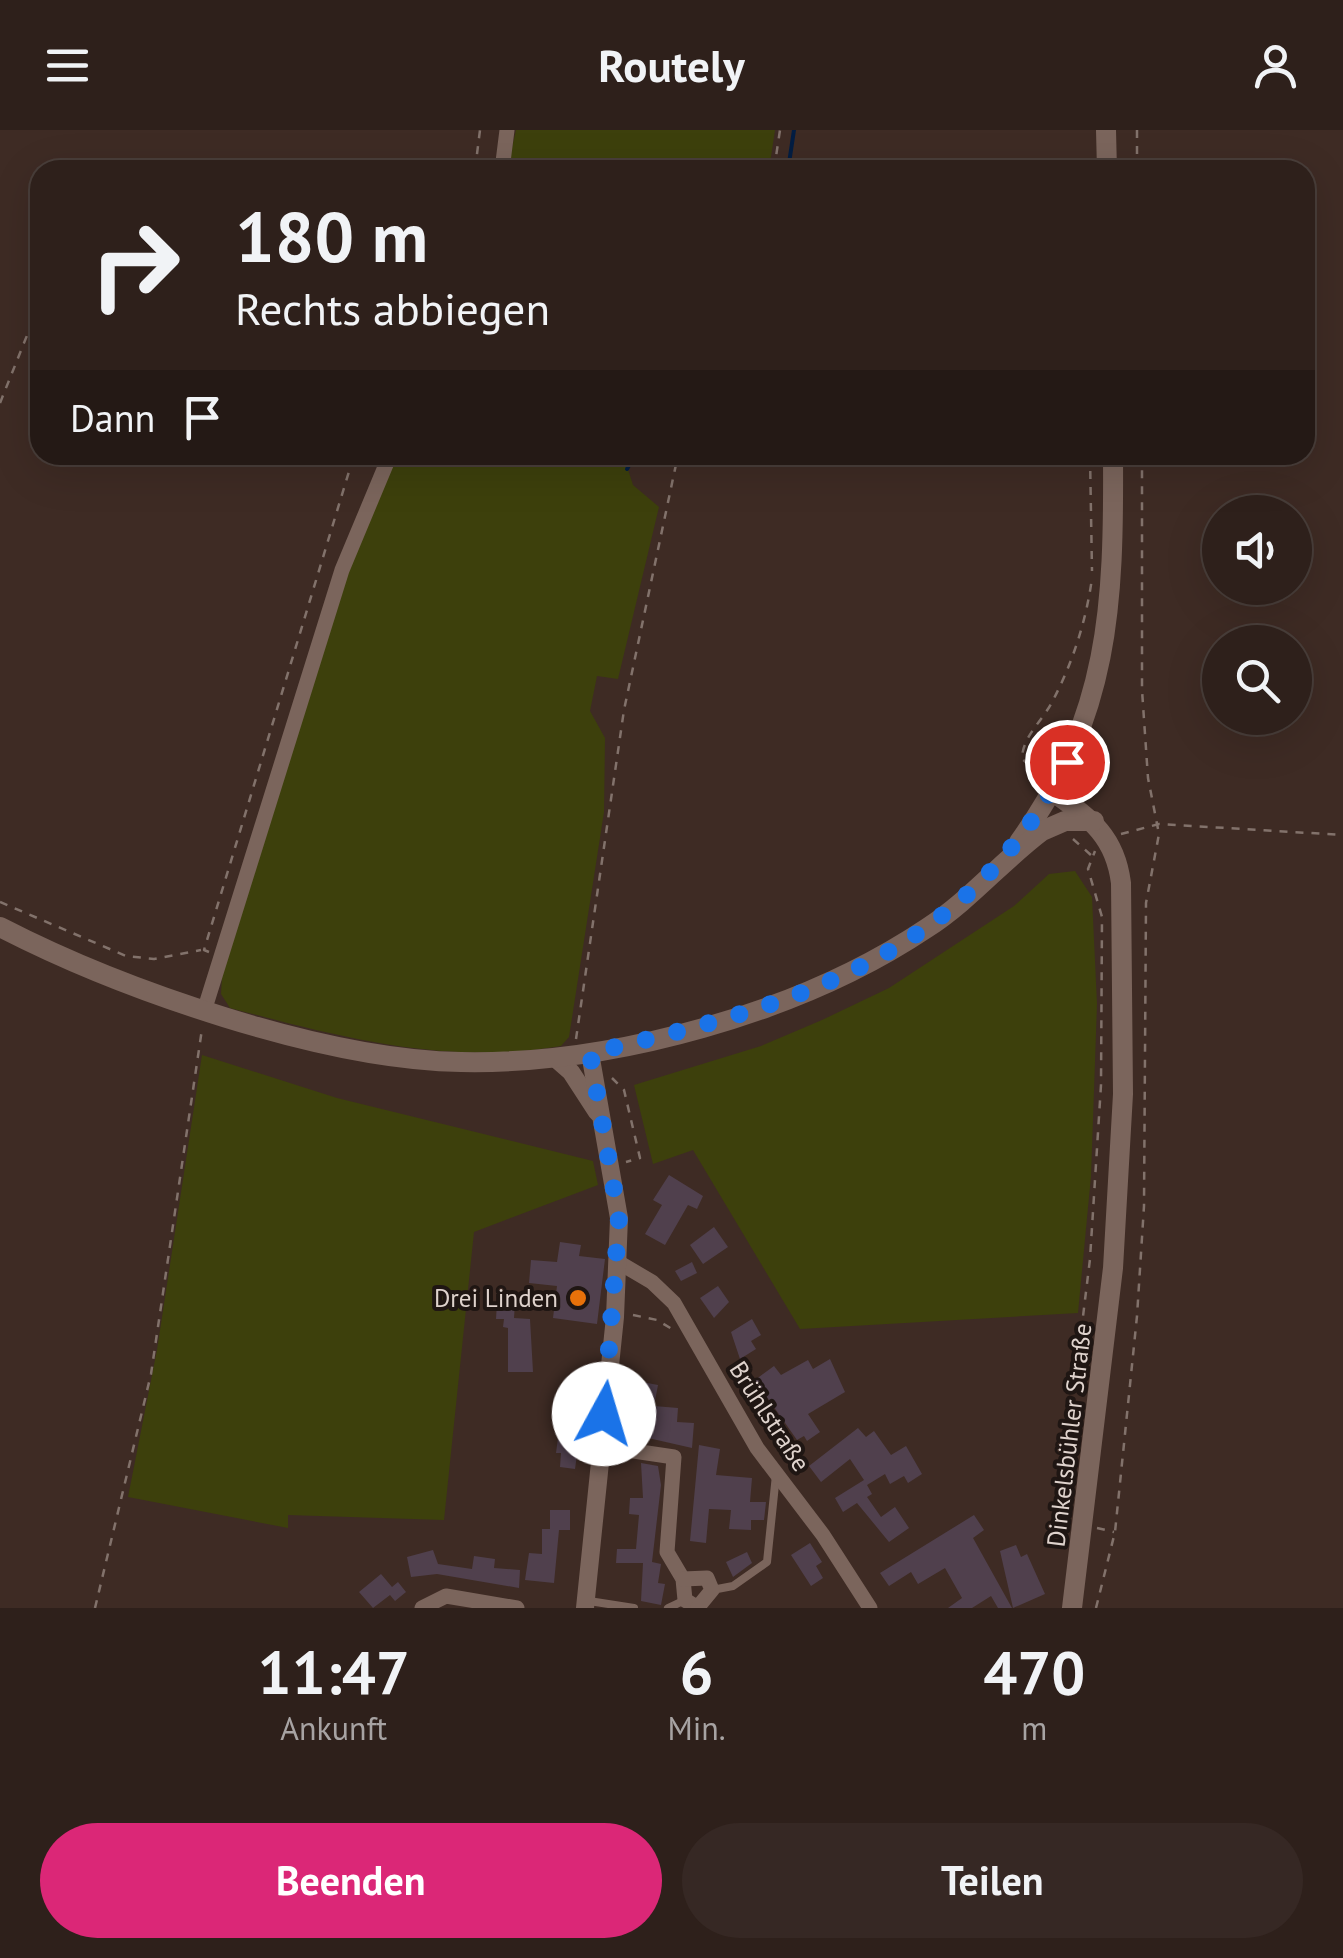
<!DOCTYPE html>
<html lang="de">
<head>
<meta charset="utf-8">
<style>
	body { margin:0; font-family:"PT Sans",sans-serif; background:#362824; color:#f1f3f6; height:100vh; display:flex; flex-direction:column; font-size:38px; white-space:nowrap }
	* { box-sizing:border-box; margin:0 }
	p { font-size:32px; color:#a7a3a3 }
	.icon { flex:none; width:55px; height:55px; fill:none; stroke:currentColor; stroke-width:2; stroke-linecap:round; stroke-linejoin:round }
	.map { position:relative; height:1478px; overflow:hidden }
	.side { display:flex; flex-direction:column; background:#2e201b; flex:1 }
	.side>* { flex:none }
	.hud { position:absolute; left:30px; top:30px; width:1285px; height:305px; border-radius:30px; box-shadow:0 10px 40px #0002,0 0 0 2px #493e3a; background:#2e201b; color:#f1f3f6; overflow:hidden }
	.buttons { position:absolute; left:1202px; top:365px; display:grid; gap:20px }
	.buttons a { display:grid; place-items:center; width:110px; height:110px; border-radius:50%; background:#2e201b; box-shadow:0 10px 40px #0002,0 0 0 2px #493e3a; font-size:50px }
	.pin { position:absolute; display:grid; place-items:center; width:85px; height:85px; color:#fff; margin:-42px; border:5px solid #fff; border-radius:50%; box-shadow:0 2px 10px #0007 }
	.me { position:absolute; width:110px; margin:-55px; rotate:6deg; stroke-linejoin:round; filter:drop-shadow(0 0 8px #0008) }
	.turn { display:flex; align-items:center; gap:35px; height:210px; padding:0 40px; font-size:45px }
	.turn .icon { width:130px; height:130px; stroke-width:2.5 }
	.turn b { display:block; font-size:70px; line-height:85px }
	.then { display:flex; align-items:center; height:95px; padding:0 40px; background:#0003; gap:20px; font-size:38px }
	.eta { display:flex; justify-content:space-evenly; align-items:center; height:170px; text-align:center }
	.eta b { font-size:60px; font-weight:800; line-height:70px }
	.cta { display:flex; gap:20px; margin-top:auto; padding:20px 40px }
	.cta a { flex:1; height:115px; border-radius:60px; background:#db2777; color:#fff; font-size:40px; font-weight:800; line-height:115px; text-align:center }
	.cta a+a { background:#362824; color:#f1f3f6 }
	header { display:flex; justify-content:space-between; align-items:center; height:130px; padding:0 40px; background:#2e201b; font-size:45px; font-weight:800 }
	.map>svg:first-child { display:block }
</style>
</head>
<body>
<header><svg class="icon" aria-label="menu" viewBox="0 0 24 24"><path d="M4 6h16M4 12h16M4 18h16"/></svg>Routely<svg class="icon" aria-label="person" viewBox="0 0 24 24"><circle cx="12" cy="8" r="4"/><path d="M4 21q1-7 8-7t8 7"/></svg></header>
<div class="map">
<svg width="1343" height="1478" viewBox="0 0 1343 1478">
	<rect width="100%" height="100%" fill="#3e2b24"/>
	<g fill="#3d400c">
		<polygon points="516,0 775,0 769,40 507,40"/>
		<path d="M396,325h233l-3,8 7,22 26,22 -41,172 -21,-3 -7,35 15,27 -1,74 -35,225 -8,9c-114,20 -221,-9 -331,-38l-9,-14 1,-17 129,-414z"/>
		<polygon points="1075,741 1092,767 1097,874 1091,1046 1078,1183 800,1199 693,1020 653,1034 634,955 761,916 822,890 889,858 1014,776 1049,744"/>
		<polygon points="202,925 337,968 593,1031 598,1055 474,1102 444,1390 288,1385 288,1398 128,1367 157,1220"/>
	</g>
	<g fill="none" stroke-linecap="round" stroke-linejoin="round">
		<g stroke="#031d42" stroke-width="4">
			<polyline points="788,40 794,0"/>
			<polyline points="627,339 635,325"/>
		</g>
	</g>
	<g fill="#50404d">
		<polygon points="669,1045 703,1066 697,1079 688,1075 665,1115 645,1104 662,1075 653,1070"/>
		<polygon points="714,1097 728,1117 703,1134 690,1115"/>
		<polygon points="560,1112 581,1115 579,1126 605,1129 597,1194 553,1188 557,1156 529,1153 531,1130 557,1132"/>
		<polygon points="692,1132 697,1143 681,1151 675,1141"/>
		<polygon points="718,1156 729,1172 714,1188 700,1168"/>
		<polygon points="497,1172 515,1173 514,1188 530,1189 533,1242 508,1242 508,1198 503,1197 504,1189 496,1189"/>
		<polygon points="752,1189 761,1205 751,1211 756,1219 740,1229 731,1202"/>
		<polygon points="830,1229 845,1262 808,1284 820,1302 807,1311 804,1306 797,1310 755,1250 774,1236 781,1245 808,1230 813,1239"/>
		<polygon points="642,1252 658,1255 654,1276 678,1278 677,1292 694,1293 692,1318 635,1305"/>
		<polygon points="560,1293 581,1296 575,1339 560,1337 561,1323 556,1323"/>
		<polygon points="858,1298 866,1307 874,1301 891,1325 906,1316 922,1344 908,1353 904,1346 890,1354 885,1344 867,1355 872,1364 867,1367 881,1387 895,1377 909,1398 889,1412 857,1373 843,1382 835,1368 864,1350 850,1329 821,1352 809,1336"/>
		<polygon points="699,1315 720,1319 716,1345 752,1348 750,1372 766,1372 764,1390 751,1390 751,1400 729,1399 731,1380 709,1379 706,1413 690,1411"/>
		<polygon points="641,1333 658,1336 661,1355 652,1432 661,1434 658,1453 665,1454 661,1475 641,1471 643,1433 616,1433 617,1419 636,1419 639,1385 629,1384 630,1368 643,1368"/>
		<polygon points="550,1380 570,1380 570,1400 559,1400 554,1453 525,1450 529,1423 542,1424 542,1399 550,1399"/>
		<polygon points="974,1385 984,1400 973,1408 1012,1478 998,1478 991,1466 972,1478 948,1478 962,1468 945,1438 918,1454 911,1442 889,1456 880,1443"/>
		<polygon points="810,1413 822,1432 816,1436 823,1448 811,1456 791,1425"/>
		<polygon points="1016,1415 1021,1427 1027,1424 1045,1464 1013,1478 1000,1421"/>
		<polygon points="433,1420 438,1434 472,1439 474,1426 495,1429 494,1438 520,1440 519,1458 437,1444 411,1447 407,1427"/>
		<polygon points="747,1422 752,1433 733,1447 726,1432"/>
		<polygon points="381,1444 392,1457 398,1452 406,1462 395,1471 390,1465 373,1478 359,1462"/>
	</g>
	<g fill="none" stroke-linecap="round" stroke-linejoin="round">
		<g stroke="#82726b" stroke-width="2.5" stroke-dasharray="8 8" stroke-linecap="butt">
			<polyline points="93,40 109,31 147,40"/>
			<polyline points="475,40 480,0"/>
			<polyline points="774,40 780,0"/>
			<polyline points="1137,40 1137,0"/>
			<polyline points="0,273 40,173"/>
			<polyline points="1090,325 1092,441"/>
			<path d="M1042,645l-20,-16c0,-21 19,-37 29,-55 21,-39 35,-82 41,-126"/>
			<polyline points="1121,704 1159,694 1343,705"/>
			<polyline points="1073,709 1092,726"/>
			<polyline points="0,772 126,826 154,829 201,820"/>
			<polyline points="209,822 204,820 354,325"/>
			<polyline points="576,909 624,580 678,325"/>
			<polyline points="612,948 624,960 640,1028 626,1032"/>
			<polyline points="633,1185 657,1190 672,1199"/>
			<polyline points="1085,1215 1080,1211 1090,1129 1101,955 1102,787 1088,739 1095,721"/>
			<polyline points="1097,1398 1114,1402"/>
			<polyline points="95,1478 151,1244 202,899"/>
			<polyline points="1096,1478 1115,1402 1137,1186 1144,1076 1146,773 1159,704 1148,648 1142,560 1142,325"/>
		</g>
		<g stroke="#7b655c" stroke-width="8">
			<polyline points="712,1460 733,1456 767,1432 776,1345"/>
			<polyline points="589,1471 634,1478"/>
			<polyline points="668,1478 685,1470"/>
		</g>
		<g stroke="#7b655c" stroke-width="15">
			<polyline points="502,40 507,0"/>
			<polyline points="205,878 342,440 390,325"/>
			<polyline points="618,1132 652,1152 674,1173 757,1318 823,1405 870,1478"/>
			<polyline points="600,1316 674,1327 667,1422 683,1449 685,1470 698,1478"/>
			<polyline points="683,1449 707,1448 712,1460 698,1477"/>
			<polyline points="422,1478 446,1466 517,1478"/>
		</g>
		<g stroke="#7b655c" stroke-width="18">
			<polyline points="555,928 571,942 597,982"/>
			<polyline points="585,1478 615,1187 619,1088 590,923"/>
		</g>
		<g stroke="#7b655c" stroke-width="20">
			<polyline points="1106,0 1107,40"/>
			<path d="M1052,661c37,27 63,44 69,92l2,211 -10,174 -41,340"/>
			<path d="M1019,712c91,-127 95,-237 94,-387"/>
			<path d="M0,797c122,63 324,133 461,135 151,3 339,-49 466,-134 42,-27 75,-67 115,-97l23,-10h29"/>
		</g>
	</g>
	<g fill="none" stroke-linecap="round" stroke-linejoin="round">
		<path stroke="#1a73e8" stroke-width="18" stroke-dasharray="0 32.4" d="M604,1284l15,-196 -29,-165c201,-47 375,-93 477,-291"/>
	</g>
	<circle fill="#e8710a" stroke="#1f1613" stroke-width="4" cx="578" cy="1168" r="10"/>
	<g text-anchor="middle" stroke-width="8" stroke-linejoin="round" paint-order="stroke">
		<g font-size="25" fill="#dfd3cd" stroke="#1f1613" text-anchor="end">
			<text x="558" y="1177">Drei Linden</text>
		</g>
		<g font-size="25" fill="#dfd3cd" stroke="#1f1613">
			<text transform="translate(770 1286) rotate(57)" y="9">Brühlstraße</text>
			<text transform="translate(1069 1305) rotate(-83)" y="9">Dinkelsbühler Straße</text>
		</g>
	</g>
</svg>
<div class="buttons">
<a><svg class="icon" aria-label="sound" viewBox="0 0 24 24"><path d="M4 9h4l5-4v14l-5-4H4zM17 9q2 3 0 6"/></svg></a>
<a><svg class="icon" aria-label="search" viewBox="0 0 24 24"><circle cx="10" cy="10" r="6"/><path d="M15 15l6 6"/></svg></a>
</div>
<div class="pin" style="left:1067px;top:632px;background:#d93025"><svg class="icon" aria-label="arrive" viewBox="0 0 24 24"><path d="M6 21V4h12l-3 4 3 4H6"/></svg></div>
<svg class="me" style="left:604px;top:1284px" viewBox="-20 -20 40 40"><circle r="19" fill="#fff"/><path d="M0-13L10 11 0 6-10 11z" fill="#1a73e8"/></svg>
<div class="hud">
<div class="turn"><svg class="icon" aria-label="right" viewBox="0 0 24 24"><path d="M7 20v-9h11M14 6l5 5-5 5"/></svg><div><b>180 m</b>Rechts abbiegen</div></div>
<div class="then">Dann<svg class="icon" aria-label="arrive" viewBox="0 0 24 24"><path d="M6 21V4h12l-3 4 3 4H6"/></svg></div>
</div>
</div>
<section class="side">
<div class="eta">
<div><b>11:47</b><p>Ankunft</p></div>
<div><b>6</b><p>Min.</p></div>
<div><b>470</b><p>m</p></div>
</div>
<div class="cta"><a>Beenden</a><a>Teilen</a></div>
</section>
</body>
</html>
